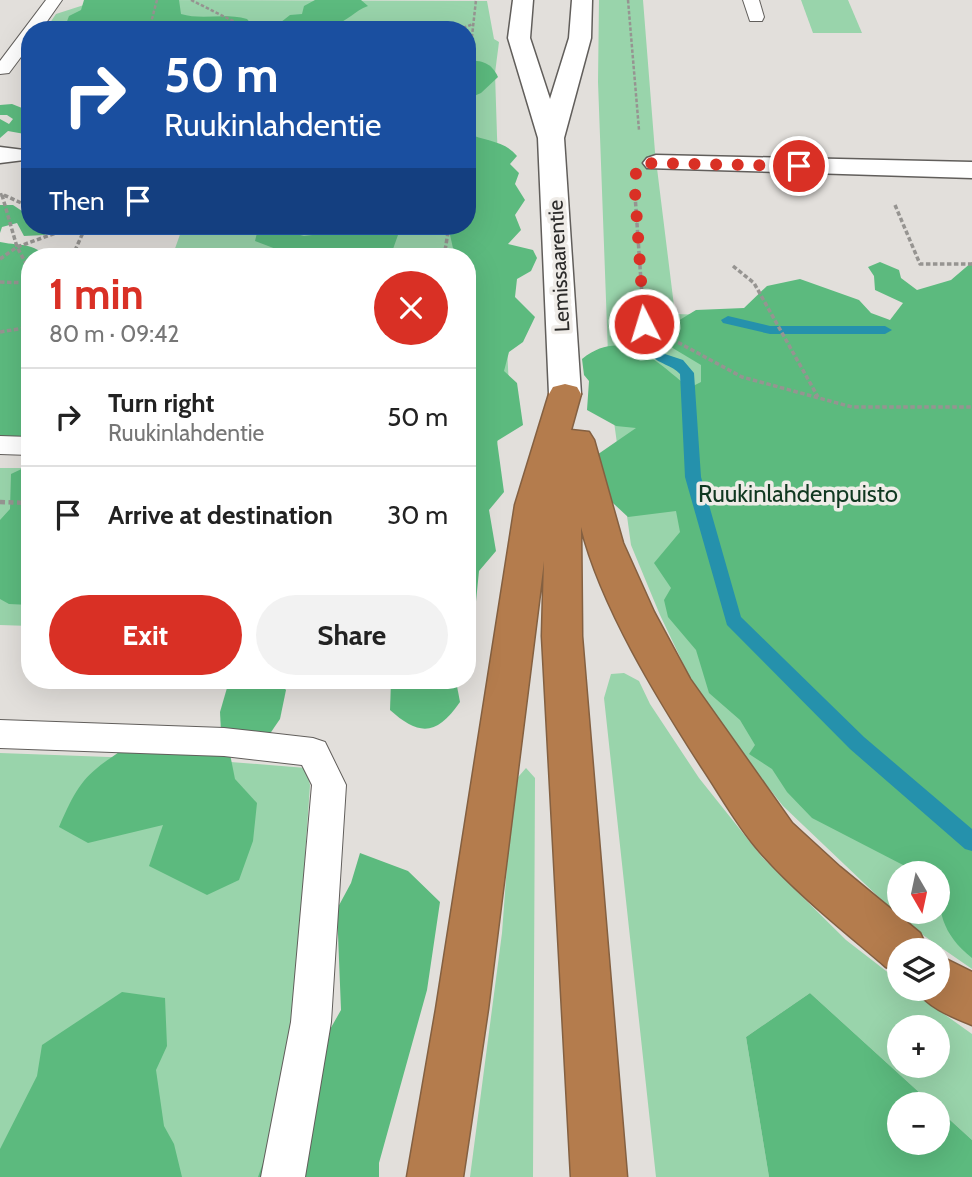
<!DOCTYPE html>
<html lang="en">
<head>
<meta charset="utf-8">
<style>
	body { margin:0; font-family:Cabin,sans-serif; background:#f2f2f2; color:#222; height:100vh; display:flex; flex-direction:column; font-size:26px; white-space:nowrap }
	* { box-sizing:border-box; margin:0 }
	p { font-size:23px; color:#767676 }
	.icon { flex:none; width:38px; height:38px; fill:none; stroke:currentColor; stroke-width:2; stroke-linecap:round; stroke-linejoin:round }
	.map { position:relative; flex:1; overflow:hidden }
	.side { position:absolute; left:21px; top:248px; width:455px; height:441px; display:flex; flex-direction:column; background:#fff; border-radius:28px; box-shadow:0 7px 28px #0002 }
	.side>* { flex:none }
	.top-card { position:absolute; left:21px; top:21px; width:455px; height:214px; border-radius:28px; box-shadow:0 7px 28px #0002; background:#1a4fa0; color:#fff; overflow:hidden }
	.needle { width:46px; rotate:171deg }
	.fabs { position:absolute; left:887px; top:861px; display:grid; gap:14px }
	.fabs a { display:grid; place-items:center; width:63px; height:63px; border-radius:50%; background:#fff; box-shadow:0 7px 28px #0002; font-size:35px }
	.pin { position:absolute; display:grid; place-items:center; width:60px; height:60px; color:#fff; margin:-30px; border:4px solid #fff; border-radius:50%; box-shadow:0 2px 7px #0007 }
	.me { position:absolute; width:77px; margin:-38px; rotate:355deg; stroke-linejoin:round; filter:drop-shadow(0 0 5px #0008) }
	.turn { display:flex; align-items:center; gap:24px; height:147px; padding:0 28px; font-size:32px }
	.turn .icon { width:91px; height:91px; stroke-width:2.5 }
	.turn b { display:block; font-size:49px; line-height:60px }
	.then { display:flex; align-items:center; height:66px; padding:0 28px; background:#0003; gap:14px; font-size:26px }
	.round { display:grid; place-items:center; flex:none; width:74px; height:74px; border-radius:37px; background:#f2f2f2 }
	.summary { display:flex; align-items:center; justify-content:space-between; height:119px; padding:0 28px }
	h1 { font-size:42px; font-weight:700; line-height:52px; color:#d93025 }
	.action { display:flex; gap:14px; margin-top:auto; padding:14px 28px }
	.action a { flex:1; height:80px; border-radius:42px; background:#d93025; color:#fff; font-size:28px; font-weight:700; line-height:80px; text-align:center }
	.action a+a { background:#f2f2f2; color:#222 }
	ul { padding:0; list-style:none }
	li { display:flex; align-items:center; gap:21px; height:98px; padding:0 28px; border-top:2px solid #e0e0e0 }
	li div { flex:1 }
	li b { display:block; font-size:26px }
	li em { font-style:normal }
	.map>svg:first-child { display:block }
</style>
</head>
<body>
<div class="map">
<svg width="972" height="1177" viewBox="0 0 972 1177">
	<rect width="100%" height="100%" fill="#e2dfdb"/>
	<g fill="#99d4ab" fill-rule="evenodd">
		<polygon points="136,0 487,1 494,39 499,42 495,73 497,136 509,388 467,585 467,257 172,257 183,226 467,226 467,30 45,30 56,14 87,4"/>
		<path d="M599,0h44l12,152 20,162 297,9v646l-65,-45 -124,-118 -81,-103 -42,-88 -29,-70 -20,-145 -3,-46 -10,-272zM900,873h38v39h-38z"/>
		<polygon points="801,0 848,0 862,33 813,33"/>
		<polygon points="0,468 30,468 30,626 0,625"/>
		<path d="M624,673l15,8 11,23 49,74 63,79 84,83 53,41 1,8h9l63,45v106l-34,-31v-5h-6l-122,-111 -64,44 23,140h-113l-52,-479 7,-24zM900,1027h38v39h-38z"/>
		<polygon points="0,753 218,761 306,768 310,785 292,1044 267,1177 0,1177"/>
		<polygon points="526,768 535,778 533,1177 470,1177 502,933 513,783"/>
	</g>
	<g fill="#5cba7e">
		<path d="M84,0h95l2,14c19,6 44,-1 66,5l5,6 -10,5h-184l8,-6 3,-8 12,-6z"/>
		<path d="M315,0h46l7,6c-14,5 -20,15 -34,19l1,5h-64l19,-15 12,-1 2,-8z"/>
		<path d="M467,60c15,1 24,2 31,17l-17,16 -14,6z"/>
		<polygon points="30,103 30,135 8,131 0,138 0,119 9,124 13,119 7,115 0,115 0,105 12,104 22,108"/>
		<path d="M467,133c19,9 37,7 50,23l-7,8 9,9 -4,11 10,16 -10,15 6,15 -13,14 25,6 4,8 -6,13 -14,8 -2,18 20,20 -12,25 -14,10 -5,19 13,12 6,42 -26,16 7,51 -15,18 7,41 -17,20 -7,71 -5,17v-402h-12l-7,-31h19z"/>
		<polygon points="0,205 13,205 25,213 30,211 30,226 64,227 44,235 24,236 17,223 2,227 0,233"/>
		<polygon points="311,226 390,226 396,229 398,235 393,249 400,257 281,257 276,249 255,241 257,233 281,230 304,236 312,235"/>
		<path d="M0,242c26,5 25,-1 50,15h-20v83l-3,2 3,1v97l-30,6z"/>
		<path d="M880,262l19,8 2,8 16,12 34,-10 21,-18v696c-31,-25 -34,-47 -34,-85h-26l-9,-8 -91,-47 -25,-26 -15,-23 -23,-15 6,-9 -15,-25 -31,-27 -13,-43 -28,-33 -4,-17 7,-12 -17,-25 26,-31 -4,-21 -48,6 -28,-26 -9,-32 45,-31 -20,-2 -29,-16 2,-29 -5,-6 -2,-16c42,-33 74,2 107,29l12,-6v-17l-30,-18 2,-23 23,-14 48,-2 23,-22 33,-7 59,21 12,13 19,7 13,-17 -28,-13 -1,-14 -6,-9z"/>
		<polygon points="30,465 30,605 9,604 0,599 0,520 10,509 11,474"/>
		<polygon points="229,681 278,681 286,690 280,719 267,738 221,732 220,712"/>
		<path d="M391,681h65l4,21c-23,33 -40,35 -70,8z"/>
		<path d="M124,749h105l6,30 22,24 -4,38 -14,39 -32,15 -58,-29 14,-41 -75,18 -29,-16c19,-44 26,-53 65,-78z"/>
		<polygon points="360,853 408,871 440,902 427,990 379,1163 379,1177 258,1177 278,1121 341,1010 337,909 351,883"/>
		<polygon points="122,992 165,998 167,1046 156,1070 164,1126 174,1144 182,1177 0,1177 0,1149 37,1076 42,1045"/>
		<polygon points="810,993 932,1104 900,1104 900,1143 938,1143 938,1109 972,1140 972,1177 769,1177 746,1037"/>
	</g>
	<g fill="none" stroke-linecap="round" stroke-linejoin="round">
		<g fill="#2591ac" fill-rule="evenodd">
			<polygon points="728,316 770,326 885,326 892,330 885,334 770,334 723,323 721,320"/>
			<path d="M659,352l24,8 11,13 7,104 40,140 123,120 108,92v22l-7,-2 -115,-100 -123,-124 -42,-148 -5,-103c-8,-9 -21,-10 -28,-18z"/>
		</g>
		<defs>
			<g id="lane">
				<polygon points="46,0 62,0 41,30 30,30 30,45 9,73 0,74 0,61"/>
				<polygon points="743,0 759,0 764,17 762,21 750,21"/>
				<polygon points="0,436 30,437 30,455 0,454"/>
				<polygon points="0,720 224,728 313,738 325,742 346,785 331,1022 305,1177 261,1177 291,1022 312,785 302,765 224,756 0,748"/>
			</g>
			<g id="street">
				<polygon points="0,147 24,150 28,155 24,160 0,163"/>
				<polygon points="656,155 972,162 972,178 647,168 643,163 647,158"/>
			</g>
			<polygon id="secondary" points="513,0 533,0 530,38 550,99 569,38 572,0 592,0 591,38 564,138 581,394 577,401 565,404 553,401 549,394 538,138 508,38"/>
			<g id="highway">
				<path d="M565,384l12,3 4,7 -10,36 18,2 5,8 29,103 31,69 36,67 102,144 48,44 80,66 8,17h-28v22l-14,-5c-43,-37 -89,-73 -126,-115 -22,-25 -39,-56 -57,-83 -45,-70 -102,-162 -122,-242l1,109 45,541h-56l-29,-541 2,-75 -56,448 -25,168h-56l29,-168 79,-504 34,-111 4,-7z"/>
				<path d="M938,955l34,17v53c-17,-7 -47,-18 -55,-36h21z"/>
			</g>
		</defs>
		<use href="#lane" stroke="#615e5b" stroke-width="2"/>
		<use href="#street" stroke="#615e5b" stroke-width="3"/>
		<use href="#secondary" stroke="#615e5b" stroke-width="3"/>
		<use href="#highway" stroke="#846041" stroke-width="3"/>
		<g stroke="#969491" stroke-width="2.5" stroke-dasharray="3.5 2" stroke-linecap="butt">
			<polyline points="191,0 251,30"/>
			<polyline points="628,0 639,130"/>
			<polyline points="149,30 157,0"/>
			<polyline points="458,30 473,24"/>
			<polyline points="467,81 476,0"/>
			<polyline points="635,191 635,197"/>
			<polyline points="1,193 2,197"/>
			<polyline points="4,195 7,197"/>
		</g>
		<g stroke="#969491" stroke-width="3.5" stroke-dasharray="4.5 2.5" stroke-linecap="butt">
			<polyline points="2,195 17,247 30,271"/>
			<polyline points="4,195 30,207"/>
			<polyline points="635,195 644,324 742,377 852,407 972,407"/>
			<polyline points="895,205 920,264 972,264"/>
			<polyline points="72,257 86,226"/>
			<polyline points="444,257 449,226"/>
			<polyline points="0,259 17,247 75,226"/>
			<polyline points="733,266 754,283 818,397"/>
			<polyline points="0,282 30,283"/>
			<polyline points="0,332 30,327"/>
		</g>
		<polyline stroke="#969491" stroke-width="4.5" stroke-dasharray="5 3.5" stroke-linecap="butt" points="0,502 30,503"/>
		<use href="#lane" fill="#fff" fill-rule="evenodd"/>
		<use href="#street" fill="#fff" fill-rule="evenodd"/>
		<use href="#secondary" fill="#fff" fill-rule="evenodd"/>
		<use href="#highway" fill="#b47c4d" fill-rule="evenodd"/>
	</g>
	<g fill="none" stroke-linecap="round" stroke-linejoin="round">
		<polyline stroke="#d93025" stroke-width="12" stroke-dasharray="0 21.6" points="644,324 634,177 642,163 799,166"/>
	</g>
	<g text-anchor="middle" stroke-width="7" stroke-linejoin="round" paint-order="stroke">
		<g font-size="21" fill="#2c2b2a" stroke="#efece8">
			<text transform="translate(559 266) rotate(-93)" y="7">Lemissaarentie</text>
		</g>
		<g font-size="24" fill="#103820" stroke="#efece8">
			<text x="798" y="502">Ruukinlahdenpuisto</text>
		</g>
	</g>
</svg>
<div class="fabs">
<a><svg class="needle" viewBox="-14 -14 28 28"><path d="M0-13l5 13h-10z" fill="#e53935"/><path d="M0 13l5-13h-10z" fill="#767676"/></svg></a>
<a><svg class="icon" aria-label="layers" viewBox="0 0 24 24"><path d="M12 4l9 5-9 5-9-5zM3 14l9 5 9-5"/></svg></a>
<a>+</a>
<a>−</a>
</div>
<div class="pin" style="left:799px;top:166px;background:#d93025"><svg class="icon" aria-label="arrive" viewBox="0 0 24 24"><path d="M6 21V4h12l-3 4 3 4H6"/></svg></div>
<svg class="me" style="left:644px;top:324px" viewBox="-20 -20 40 40"><circle r="17" fill="#d93025" stroke="#fff" stroke-width="3"/><path d="M0-11L8 9 0 5-8 9z" fill="#fff"/></svg>
<div class="top-card">
<div class="turn"><svg class="icon" aria-label="right" viewBox="0 0 24 24"><path d="M7 20v-9h11M14 6l5 5-5 5"/></svg><div><b>50 m</b>Ruukinlahdentie</div></div>
<div class="then">Then<svg class="icon" aria-label="arrive" viewBox="0 0 24 24"><path d="M6 21V4h12l-3 4 3 4H6"/></svg></div>
</div>
<section class="side">
<div class="summary"><div><h1>1 min</h1><p>80 m · 09:42</p></div><a class="round" style="background:#d93025;color:#fff"><svg class="icon" aria-label="close" viewBox="0 0 24 24"><path d="M6 6l12 12M18 6L6 18"/></svg></a></div>
<ul>
<li><svg class="icon" aria-label="right" viewBox="0 0 24 24"><path d="M7 20v-9h11M14 6l5 5-5 5"/></svg><div><b>Turn right</b><p>Ruukinlahdentie</p></div><em>50 m</em></li>
<li><svg class="icon" aria-label="arrive" viewBox="0 0 24 24"><path d="M6 21V4h12l-3 4 3 4H6"/></svg><div><b>Arrive at destination</b></div><em>30 m</em></li>
</ul>
<div class="action"><a>Exit</a><a>Share</a></div>
</section>
</div>
</body>
</html>
